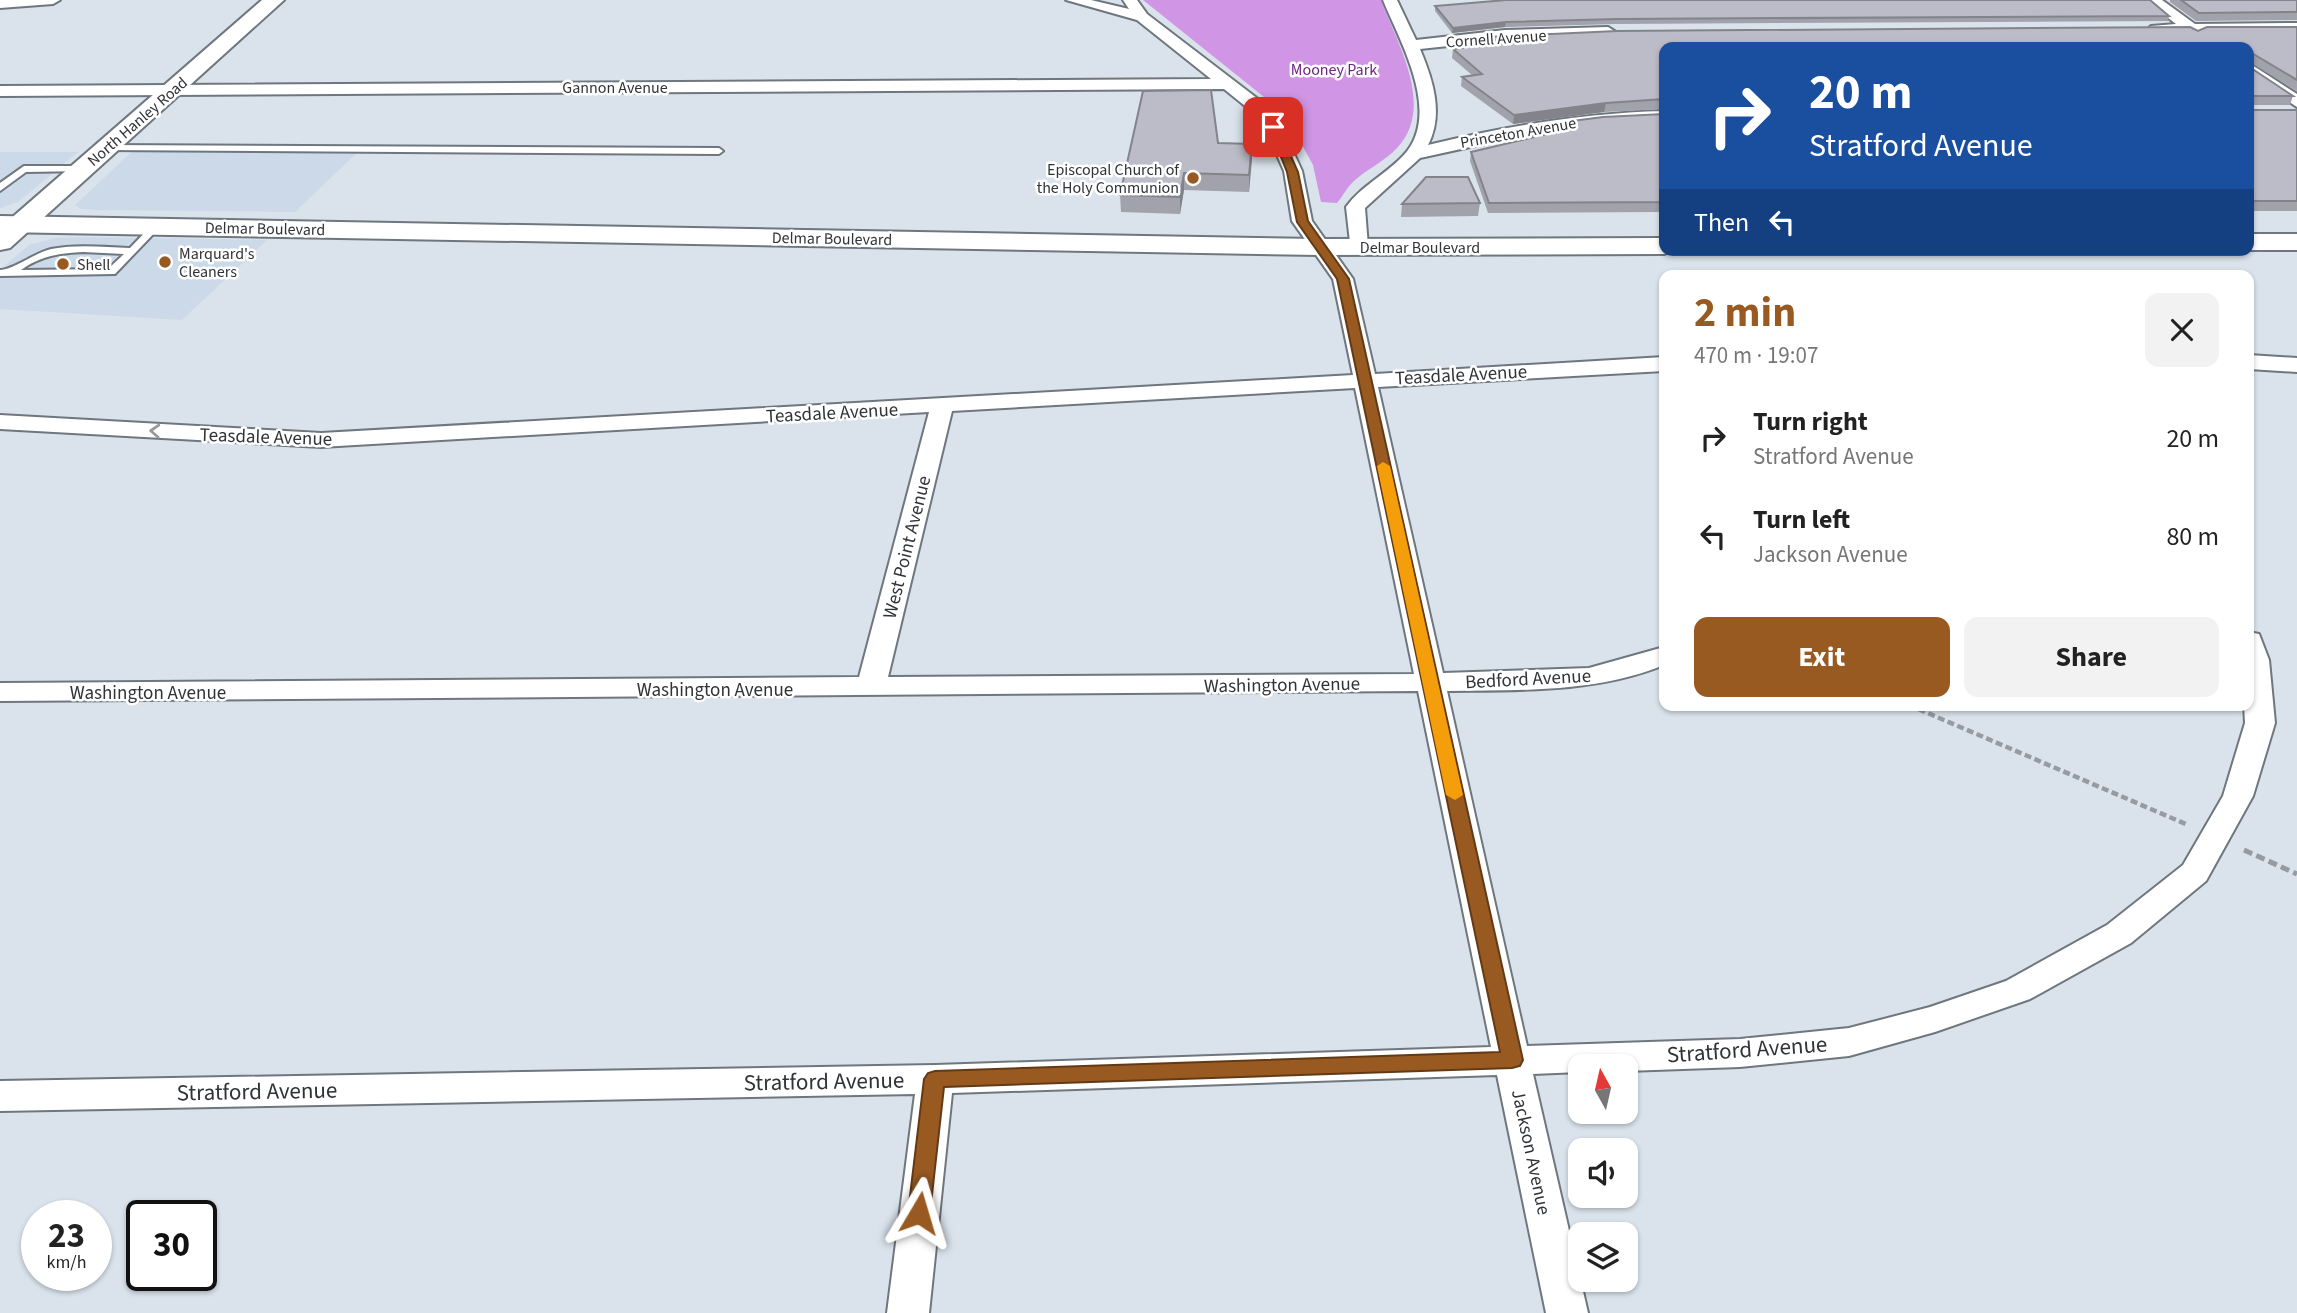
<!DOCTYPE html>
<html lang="en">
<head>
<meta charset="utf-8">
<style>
	body { margin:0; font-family:"Source Sans 3",sans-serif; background:#f2f2f2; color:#222; height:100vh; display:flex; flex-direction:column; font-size:26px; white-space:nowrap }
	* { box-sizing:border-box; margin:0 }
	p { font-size:23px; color:#767676 }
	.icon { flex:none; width:38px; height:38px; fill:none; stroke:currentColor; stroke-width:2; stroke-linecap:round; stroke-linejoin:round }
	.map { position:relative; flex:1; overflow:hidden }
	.sheet { position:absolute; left:1659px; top:270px; width:595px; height:441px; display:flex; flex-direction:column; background:#fff; border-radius:14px; box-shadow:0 2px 5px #0004 }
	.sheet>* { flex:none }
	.banner { position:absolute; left:1659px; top:42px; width:595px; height:214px; border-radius:14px; box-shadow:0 2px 5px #0004; background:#1a4fa0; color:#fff; overflow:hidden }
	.needle { width:46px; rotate:352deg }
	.controls { position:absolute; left:1568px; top:1054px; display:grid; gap:14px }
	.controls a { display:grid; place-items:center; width:70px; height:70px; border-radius:14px; background:#fff; box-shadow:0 2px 5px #0004; font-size:35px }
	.speed { position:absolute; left:21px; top:1200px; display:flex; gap:14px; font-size:35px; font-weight:700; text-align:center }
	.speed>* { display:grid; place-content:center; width:91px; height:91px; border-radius:50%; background:#fff; box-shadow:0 2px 5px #0004; line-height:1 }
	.speed small { font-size:18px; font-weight:400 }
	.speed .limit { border:4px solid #111; border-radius:10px; background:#fff; color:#111 }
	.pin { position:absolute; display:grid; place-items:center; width:60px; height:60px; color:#fff; margin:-30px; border-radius:14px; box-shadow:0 4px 10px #0006 }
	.me { position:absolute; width:77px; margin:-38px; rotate:7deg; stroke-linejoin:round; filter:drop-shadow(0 0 5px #0008) }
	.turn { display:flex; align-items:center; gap:24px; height:147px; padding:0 35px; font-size:32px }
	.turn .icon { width:91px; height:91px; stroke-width:2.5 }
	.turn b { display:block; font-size:49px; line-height:60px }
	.then { display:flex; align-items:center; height:66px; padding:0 35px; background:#0003; gap:14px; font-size:26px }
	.round { display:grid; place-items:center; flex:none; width:74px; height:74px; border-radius:14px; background:#f2f2f2 }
	.overview { display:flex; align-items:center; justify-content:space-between; height:119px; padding:0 35px }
	h1 { font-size:42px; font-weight:700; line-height:52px; color:#995a22 }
	.button { display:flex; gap:14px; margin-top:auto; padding:14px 35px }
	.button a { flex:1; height:80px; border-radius:14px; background:#995a22; color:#fff; font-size:28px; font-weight:700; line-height:80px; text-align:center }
	.button a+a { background:#f2f2f2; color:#222 }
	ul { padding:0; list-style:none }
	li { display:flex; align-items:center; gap:21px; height:98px; padding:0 35px }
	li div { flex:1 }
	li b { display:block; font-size:26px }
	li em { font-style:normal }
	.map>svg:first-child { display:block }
</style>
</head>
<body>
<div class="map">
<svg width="2297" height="1313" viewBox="0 0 2297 1313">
	<rect width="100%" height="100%" fill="#dae3ec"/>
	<g fill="#cbd9e8">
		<polygon points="138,146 362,148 295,212 98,210 81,209 75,205"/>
		<polygon points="0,152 78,152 18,202 0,208"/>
		<polygon points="83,237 267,240 182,320 0,309 0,270 29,245 56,238"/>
	</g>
	<path fill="#d095e5" d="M1143,0h238c16,43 55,107 16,148 -12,13 -30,21 -43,33 -7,6 -11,15 -17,22l-16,-1 -8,-37 -23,-42 -26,-26z"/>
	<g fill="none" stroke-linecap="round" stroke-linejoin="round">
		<defs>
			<g id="service">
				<polygon points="106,145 719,148 723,151 719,154 103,150 102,148"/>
				<polygon points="83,166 86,167 86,171 26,172 0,191 0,183 24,166"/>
				<path d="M153,224l8,2 -46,48 -115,2v-6c12,0 35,-17 51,-21 26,-5 53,-2 79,-1zM83,252l41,2 -16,15 -87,1c19,-14 40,-17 62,-18z"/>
			</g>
			<g id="minor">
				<polygon points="0,0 60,0 53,4 0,8"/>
				<path d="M1066,0h25l38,9 -6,-9h14l10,14 115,88 20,25 20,44 10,50 41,58 22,95 289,-17v14l-286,16 65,286 146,-5 75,-21v18c-68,28 -145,25 -217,26l80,355 213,-7 109,-11 81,-21 76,-26 101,-56 76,-60 40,-69 22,-73 -1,-18h5v-73l10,2 10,26 6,63 -22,73 -47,85 -75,62 -101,56 -95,33 -86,24 -109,11 -114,4v-5h-46v6l-47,2 55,239h-42l-49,-238 -545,18 -23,220h-42l28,-219 -915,17v-30l935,-16 556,-18 -73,-356 -1418,10v-18l859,-6 70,-265 -608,35 -321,-18v-14l321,18 1032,-58 -20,-96 -41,-58 -8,-50 -19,-43 -15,-18 -26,-21 -1224,7v-10l1211,-7 -74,-59zM1355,388l59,286 -526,3 64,-266z"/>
				<path d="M1383,0h14l19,40 89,-10 103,-3 8,5 -8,5 -103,3 -85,9c13,31 24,65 8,96 78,-19 156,-32 236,-34v10l-63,3 -62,8 -119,26 -55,50 3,39 -3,4h-14l-5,-44c15,-21 39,-32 57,-51 40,-42 -3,-114 -20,-156z"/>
				<path d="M2145,0h17l33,24 102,-1v10h-94l-7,4c-14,-5 -37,1 -48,-8l3,-3 25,-2z"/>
				<polygon points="2249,63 2297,94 2297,107 2249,75"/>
				<polygon points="2249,355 2297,358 2297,372 2249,369"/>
			</g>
			<g id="secondary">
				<polygon points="0,216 1319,239 1664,238 1664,250 1675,250 1664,254 1319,255 0,232"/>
				<rect x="2249" y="234" width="48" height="16"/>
			</g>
			<polygon id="primary" points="262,0 284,0 10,248 0,250 0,228"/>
		</defs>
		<use href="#service" stroke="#6e767e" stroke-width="4"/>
		<use href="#minor" stroke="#6e767e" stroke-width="4"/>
		<use href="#secondary" stroke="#6e767e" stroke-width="4"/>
		<use href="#primary" stroke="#6e767e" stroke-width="4"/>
		<polyline stroke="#959ba2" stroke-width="4.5" stroke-dasharray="7 3.5" stroke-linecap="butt" points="1909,705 2188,825"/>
		<polyline stroke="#959ba2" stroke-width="5" stroke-dasharray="9 4.5" stroke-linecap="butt" points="2244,850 2297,874"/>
		<use href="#service" fill="#fff" fill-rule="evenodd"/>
		<use href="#minor" fill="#fff" fill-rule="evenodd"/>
		<use href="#secondary" fill="#fff" fill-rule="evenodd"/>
		<use href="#primary" fill="#fff" fill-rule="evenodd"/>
	</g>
	<g fill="#a1a2ab">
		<polygon points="1501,0 1594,0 2169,16 2168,21 1616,24 1505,27 1452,33 1435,11 1435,6 1501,1"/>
		<polygon points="2170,0 2297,0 2297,20 2196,21 2170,2"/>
		<polygon points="2297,27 2297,91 2251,63 2251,68 2293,96 2290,105 2251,105 2251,110 2297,110 2297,211 2249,211 2249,47 1664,47 1664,109 1604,112 1513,124 1461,86 1462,77 1472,75 1452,58 1453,49 1464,48 1464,38 2198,31"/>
		<polygon points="1664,114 1664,212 1488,213 1470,161 1471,152 1532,138 1531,137 1532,127"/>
		<polygon points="1218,143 1252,144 1249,192 1184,190 1180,214 1121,212 1120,195"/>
		<polygon points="1480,203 1478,216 1401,217 1402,204"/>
	</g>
	<g fill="#83848b">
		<polygon points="1506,22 1505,27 1452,33 1453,28"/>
		<polygon points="1606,103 1604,112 1513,124 1514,115"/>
		<polygon points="1252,144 1252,160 1249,192 1249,175"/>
		<polygon points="1184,173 1184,190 1180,214 1180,197"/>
	</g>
	<g fill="#bbbcc7" stroke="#83848b" stroke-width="2">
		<polygon points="1506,0 2150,0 2169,16 1617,19 1506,22 1453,28 1435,6"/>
		<polygon points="2181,0 2297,0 2297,12 2199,13"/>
		<polygon points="2190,27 2198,31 2207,27 2297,27 2297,80 2250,52 2251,68 2293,96 2252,96 2251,110 2297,110 2297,201 2249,201 2249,47 1664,47 1664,99 1606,103 1514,115 1462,77 1482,74 1453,49 1471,47 1464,38 1617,31"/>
		<polygon points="1211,90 1218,143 1252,144 1249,175 1184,173 1180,197 1120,195 1143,91"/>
		<polygon points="1664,114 1664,202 1489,203 1471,152 1543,135 1532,127 1541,125 1603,117"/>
		<polygon points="1426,177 1468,177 1480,203 1402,204"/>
	</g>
	<defs><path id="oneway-chevron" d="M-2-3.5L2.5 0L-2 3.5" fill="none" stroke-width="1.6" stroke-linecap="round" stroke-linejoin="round" transform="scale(1.75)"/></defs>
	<use stroke="#98999b" href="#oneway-chevron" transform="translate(155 431) rotate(-177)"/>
	<polygon fill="#995a22" stroke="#633a16" stroke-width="2" points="1273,124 1278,127 1298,172 1308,221 1349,279 1523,1060 1520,1066 1512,1068 944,1087 930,1213 927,1219 919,1222 911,1219 908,1213 924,1079 928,1073 935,1071 1500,1052 1337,279 1297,222 1287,172 1269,127"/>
	<polygon fill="#f59e0b" points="1383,462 1390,466 1463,795 1455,800 1446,795 1377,466"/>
	<g fill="#995a22" stroke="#fff" stroke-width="2.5">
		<circle cx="1193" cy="178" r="7"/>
		<circle cx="165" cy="262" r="7"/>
		<circle cx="63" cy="264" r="7"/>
	</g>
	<g text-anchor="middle" stroke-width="5" stroke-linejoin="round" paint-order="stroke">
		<g font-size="16" fill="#303337" stroke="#fff">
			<text transform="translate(1496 38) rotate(-4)" y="6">Cornell Avenue</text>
			<text x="615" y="93">Gannon Avenue</text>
			<text transform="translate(137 121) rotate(-41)" y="6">North Hanley Road</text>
			<text transform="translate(1518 132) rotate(-10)" y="6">Princeton Avenue</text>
			<text transform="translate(265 228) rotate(1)" y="6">Delmar Boulevard</text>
			<text transform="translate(832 238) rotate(1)" y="6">Delmar Boulevard</text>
			<text x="1420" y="253">Delmar Boulevard</text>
		</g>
		<g font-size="16" fill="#6d2583" stroke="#fff">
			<text x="1334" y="75">Mooney Park</text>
		</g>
		<g font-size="16" fill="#303337" stroke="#fff" text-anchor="start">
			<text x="1179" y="175" text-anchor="end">Episcopal Church of<tspan x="1179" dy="18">the Holy Communion</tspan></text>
			<text x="179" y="259">Marquard's<tspan x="179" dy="18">Cleaners</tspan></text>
			<text x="77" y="270">Shell</text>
		</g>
		<g font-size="19" fill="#303337" stroke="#fff">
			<text transform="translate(1461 374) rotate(-3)" y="7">Teasdale Avenue</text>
			<text transform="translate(832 412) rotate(-3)" y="7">Teasdale Avenue</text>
			<text transform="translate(266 436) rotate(2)" y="7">Teasdale Avenue</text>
			<text transform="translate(906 547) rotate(-76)" y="7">West Point Avenue</text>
			<text transform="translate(1528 678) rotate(-3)" y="7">Bedford Avenue</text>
			<text transform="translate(1282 684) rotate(-1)" y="7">Washington Avenue</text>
			<text x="715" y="696">Washington Avenue</text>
			<text x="148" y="699">Washington Avenue</text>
			<text transform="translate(1532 1152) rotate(78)" y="7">Jackson Avenue</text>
		</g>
		<g font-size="23" fill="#303337" stroke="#fff">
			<text transform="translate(1747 1049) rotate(-4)" y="8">Stratford Avenue</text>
			<text transform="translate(824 1081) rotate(-1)" y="8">Stratford Avenue</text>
			<text transform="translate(257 1091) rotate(-1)" y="8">Stratford Avenue</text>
		</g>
	</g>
</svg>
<div class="controls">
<a><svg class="needle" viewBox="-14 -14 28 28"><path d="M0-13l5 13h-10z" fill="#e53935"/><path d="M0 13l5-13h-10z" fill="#767676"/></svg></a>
<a><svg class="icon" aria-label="sound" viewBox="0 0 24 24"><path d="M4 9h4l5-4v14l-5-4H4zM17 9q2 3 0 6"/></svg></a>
<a><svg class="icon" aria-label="layers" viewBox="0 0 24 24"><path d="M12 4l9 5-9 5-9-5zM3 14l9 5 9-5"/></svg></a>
</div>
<div class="speed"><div>23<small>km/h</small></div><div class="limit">30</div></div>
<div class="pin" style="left:1273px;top:127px;background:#d93025"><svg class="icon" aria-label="arrive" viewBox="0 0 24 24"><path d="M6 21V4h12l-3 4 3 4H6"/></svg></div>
<svg class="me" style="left:919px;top:1213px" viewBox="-20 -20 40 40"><path d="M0-17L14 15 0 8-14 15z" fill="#995a22" stroke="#fff" stroke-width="4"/></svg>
<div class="banner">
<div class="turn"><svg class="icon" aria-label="right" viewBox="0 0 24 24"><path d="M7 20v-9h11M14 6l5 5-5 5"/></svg><div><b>20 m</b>Stratford Avenue</div></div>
<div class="then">Then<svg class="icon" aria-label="left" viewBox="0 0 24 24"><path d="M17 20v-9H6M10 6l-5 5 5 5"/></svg></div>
</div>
<section class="sheet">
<div class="overview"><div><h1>2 min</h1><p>470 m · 19:07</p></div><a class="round"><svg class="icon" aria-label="close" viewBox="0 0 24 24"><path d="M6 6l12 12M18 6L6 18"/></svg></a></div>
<ul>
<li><svg class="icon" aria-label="right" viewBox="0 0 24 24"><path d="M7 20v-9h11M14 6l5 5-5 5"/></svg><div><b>Turn right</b><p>Stratford Avenue</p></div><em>20 m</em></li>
<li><svg class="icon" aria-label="left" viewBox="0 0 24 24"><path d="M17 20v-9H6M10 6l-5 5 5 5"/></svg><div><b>Turn left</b><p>Jackson Avenue</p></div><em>80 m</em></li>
</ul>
<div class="button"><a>Exit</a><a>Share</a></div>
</section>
</div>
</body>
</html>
